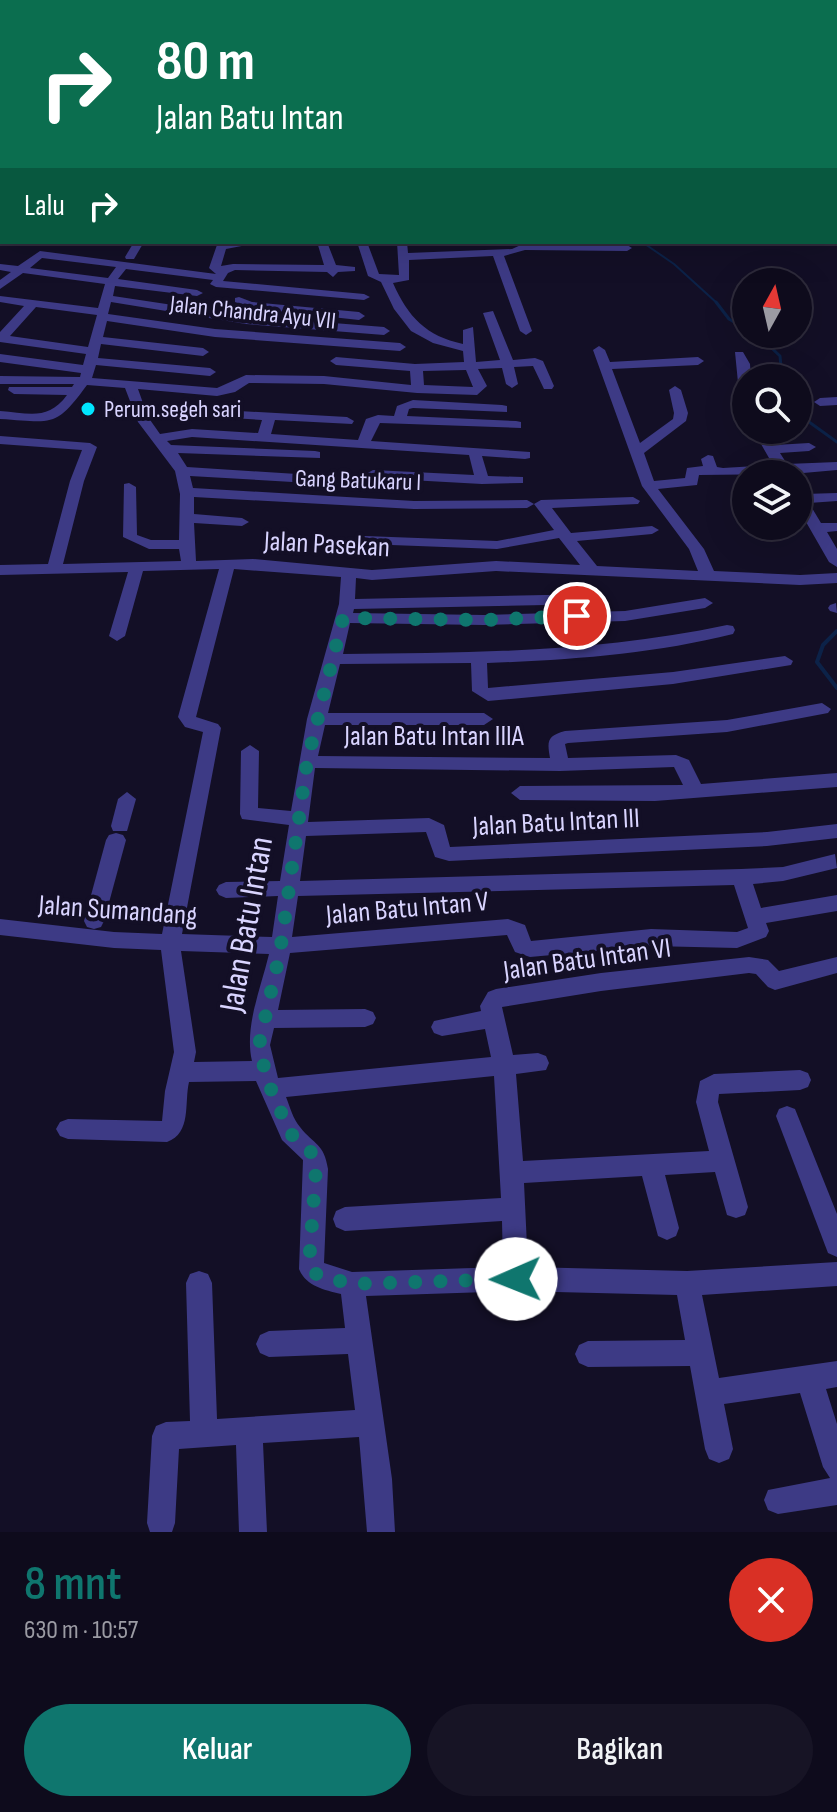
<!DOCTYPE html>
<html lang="id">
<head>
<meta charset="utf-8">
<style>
	body { margin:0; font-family:"Sofia Sans Condensed",sans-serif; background:#171425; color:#f1f3f6; height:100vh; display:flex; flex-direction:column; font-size:30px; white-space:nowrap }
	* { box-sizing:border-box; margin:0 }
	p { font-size:26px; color:#9b9ba3 }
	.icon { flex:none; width:44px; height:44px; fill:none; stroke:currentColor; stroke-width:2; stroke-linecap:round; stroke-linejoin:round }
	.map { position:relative; height:1532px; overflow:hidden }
	.panel { display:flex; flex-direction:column; background:#0e0b1c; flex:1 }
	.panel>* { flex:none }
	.banner { position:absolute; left:0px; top:0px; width:838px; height:244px; box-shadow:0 8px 32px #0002,0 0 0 2px #2e2b3b; background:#0b6e4f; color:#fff; overflow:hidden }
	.needle { width:52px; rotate:8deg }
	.tools { position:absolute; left:732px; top:268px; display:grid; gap:16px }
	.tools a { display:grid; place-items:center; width:80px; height:80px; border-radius:50%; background:#0e0b1c; box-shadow:0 8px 32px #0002,0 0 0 2px #2e2b3b; font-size:40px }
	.pin { position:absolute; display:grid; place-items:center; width:68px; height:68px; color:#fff; margin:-34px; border:4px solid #fff; border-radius:50%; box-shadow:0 2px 8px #0007 }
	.me { position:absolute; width:88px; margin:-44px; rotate:269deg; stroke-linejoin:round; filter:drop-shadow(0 0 6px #0008) }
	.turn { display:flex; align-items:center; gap:28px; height:168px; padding:0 24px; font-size:36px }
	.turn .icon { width:104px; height:104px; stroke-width:2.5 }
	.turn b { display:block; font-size:56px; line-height:68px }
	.then { display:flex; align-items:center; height:76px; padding:0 24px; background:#0003; gap:16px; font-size:30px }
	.round { display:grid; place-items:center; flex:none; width:84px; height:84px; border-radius:42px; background:#171425 }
	.head { display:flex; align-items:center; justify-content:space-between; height:136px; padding:0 24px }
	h1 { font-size:48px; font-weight:600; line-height:60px; color:#0f766e }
	.button { display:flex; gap:16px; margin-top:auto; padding:16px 24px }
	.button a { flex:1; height:92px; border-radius:48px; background:#0f766e; color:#fff; font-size:32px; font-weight:600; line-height:92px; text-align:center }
	.button a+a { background:#171425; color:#f1f3f6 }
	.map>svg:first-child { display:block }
</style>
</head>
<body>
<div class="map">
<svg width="837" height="1532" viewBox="0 0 837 1532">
	<rect width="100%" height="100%" fill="#130f26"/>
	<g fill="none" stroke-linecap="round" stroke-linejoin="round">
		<polyline stroke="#0c2248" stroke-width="2" points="642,242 674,264 718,304"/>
		<g stroke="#0c2248" stroke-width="3">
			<polyline points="716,302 729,319 746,329"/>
			<polyline points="757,334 780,356 782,378"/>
			<polyline points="798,414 837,442"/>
		</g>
		<polyline stroke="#0c2248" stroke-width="4" points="837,631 823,645 817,662 837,688"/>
		<g fill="#3d3a85" fill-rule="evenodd">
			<polygon points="20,0 77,0 80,2 23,2"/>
			<polygon points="110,0 119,0 108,2"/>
			<polygon points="184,0 193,0 182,2"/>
			<polygon points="255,0 263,0 253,2"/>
			<polygon points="304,0 312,0 302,2"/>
			<polygon points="513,0 529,0 526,2"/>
			<polygon points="673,0 681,0 682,2 674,2"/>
			<polygon points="832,0 837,0 837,4"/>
			<rect x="0" y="10" width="2" height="4"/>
			<rect x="836" y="17" width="1" height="4"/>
			<rect x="836" y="32" width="1" height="4"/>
			<rect x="0" y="43" width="2" height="4"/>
			<rect x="0" y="117" width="2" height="6"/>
			<polygon points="2,142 2,148 0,149 0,143"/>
			<rect x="0" y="176" width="2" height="6"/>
			<polygon points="64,242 119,242 114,245 69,245"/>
			<polygon points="134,242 144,242 134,259 126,259 125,257"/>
			<path d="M218,242h45l-37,7 -5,17 12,-2 91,1 -7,-23h10l9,23 19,2v4l-17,1 -5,5 -6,-5 -92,-2 -7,3 -5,8 141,13 6,3 -6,3 -148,-13 -6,-3 3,-4 -87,-11 -8,10 79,11 6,3 -6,3 -82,-10 -2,10 133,20 138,11 6,4 -6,4 -138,-11 -135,-22 -3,12 107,15 185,14 6,4 -6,4 -185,-14 -108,-16 -4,16 100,11 6,4 -6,4 -102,-12 -3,14 112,10 6,4 -6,4 -114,-11 -4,13 125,10 29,-13 78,1 87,9 -1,-14 -74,-6 -6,-4 6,-4 79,7 49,-2 -1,-11 -30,-8 -22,-12 -17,-22 -13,-27 -13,-6 -11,-34h10l12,32 20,1 -2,-33h10l1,11 104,-4 11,-5 104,1 5,3 -5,3 -102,-1 -21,6 28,75 -6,4 -6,-4 -27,-75 -84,4v20l-16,3c15,34 33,53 70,61v-14l10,-3 3,35 24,-2 -17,-47 10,-2 20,49 22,-2 8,3 11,25 -2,3h-8l-11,-23 -19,1 4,17 -6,4 -6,-4 -4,-16 -24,1 9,17 -10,9 -60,-2 -93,-9 -75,-1 -14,9 -18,4 -79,-7 10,28 12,17 32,-5 66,4 4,-13 -63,-4v-6l5,-1 143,8 7,4 -2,3 -77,-4 -4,14 87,6 8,-21 12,-4 16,1 3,-10 16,-6 89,5 5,1v6l-94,-4 -4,1 -2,7 109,5 5,1v6l-141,-5 -9,18 159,11v6l-5,1 -43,-3 6,20 35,1v6l-41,1 -109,-6 -7,-4 7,-4 101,5 -5,-20 -277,-18 -25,4 4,4 144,6 5,1v6l-142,-5 9,14 157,10 7,4 -7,4 -154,-9 3,12 221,13 113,-1 7,4 7,-4 92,-3 7,4 -2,3 -86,4 19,25 81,-7 7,4 -7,4 -75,7 20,25 101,5 -9,-22 -47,-63 -49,-136 6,-4 6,4 5,12 88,-5 6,4 -6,4 -86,4 28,74 33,-24 1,-6 -5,-23 6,-4 6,4 7,23 -2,8 -42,32 10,28 31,-3 2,-10 16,-2 -2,-7 7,-4 5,1 4,11 6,1 50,-3 -20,-35h14l8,15 34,-2 7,4 -7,4 -29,2 7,11 50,-2v8l-45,4 -93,1 -2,10 -39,4 46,60 10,22 86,4 37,-2v10l-37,2 -304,-14 -124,9 -16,-2 -1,21 241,-5 8,5 -8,5 -242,5 -1,4 131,2 141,-4 80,-13 8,5 -8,5 -80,13 -141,4 -134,-2 -7,31c129,-1 257,-2 384,-29l6,1 2,4 -2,4c-80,20 -163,26 -246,29l1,25 185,-16 112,-16 8,5 -2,4 -118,19 -185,17 -16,-10 -1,-28 -131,1 -12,49h156l9,6 -9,6h-159l-7,31 232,2c-3,-17 -3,-22 15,-27l162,-11 95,-17 9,6 -3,4 -101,19 -159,11 -3,1 3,14 108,-3 13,5 12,24 136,-11v14l-182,14 -135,-1 -9,-7 9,-7 163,-1 -9,-18 -114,4 -245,-3 -7,54 121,-4 15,7 6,22 317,-15 70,-8v14l-70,8 -318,15 -14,-4 -9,-25 -120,4 -6,45 441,-12 42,-2 52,-13 2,14 -54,13 -30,3 8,24 76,-13v16l-71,12 3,8 -3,6 -29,11 -86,-2 -121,11 -15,-5 -8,-17 -217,18 -12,57 87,-1 8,3 3,6 -3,6 -8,3 -91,1 -4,17 8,33 213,-21 -6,-28 -43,7 -8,-3 -3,-6 3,-6 47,-10 -1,-5 8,-14 8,-3 105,-16 148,-16 19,3 11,11 58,-14v16l-62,17 -7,-3 -12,-13 -7,-1 -148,18 -99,16 11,48 25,-2 8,3 3,7 -3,7 -30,4 7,87 186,-10 -13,-49 4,-21 14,-7 86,-4 8,3 3,7 -3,7 -8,3 -81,4 -1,8 30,105 -3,8 -9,3 -9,-3 -12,-43 -50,3 14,53 -3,8 -9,4 -9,-4 -16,-60 -118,7 4,84 159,4 150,-9v24l-135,9 17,83 118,-17v26l-11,2 11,35v81l-59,9 -10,-4 -4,-10 4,-10 62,-12 -7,-11 -23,-74 -76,11 9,45 -4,10 -10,4 -10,-4 -4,-10 -15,-83 -102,1 -9,-4 -4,-9 4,-9 9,-4 97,-1 -8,-45 -161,-4 -150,5 26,183 3,53h-28l-8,-95 -96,6 4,89h-28l-3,-87 -57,4 -4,74 -3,9h-22l-3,-9 5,-87 4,-10 10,-4 24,-1 -4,-138 4,-9 9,-3 9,3 4,9 5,136 138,-9 -7,-56 -79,3 -9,-4 -4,-9 4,-9 9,-4 76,-3 -4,-34c-17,-4 -35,-8 -42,-25l4,-109 -21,-20 -26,-59 -67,1c-5,21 3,51 -22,60l-99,-3 -8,-3 -4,-7 4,-7 8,-3 94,2 3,-30 9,-39 -13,-102 -47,-2 -114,-13v-16l114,13 48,2 41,-202 -18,-5 -7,-10 41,-148 -76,2 -18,65 -8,5 -8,-5 19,-64 -128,3v-10l48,-1 22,-83 12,-31 -82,-6v-8l90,7 7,4 -13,34 -21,83 118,-3 -2,-12h-30l-26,-12 1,-53 5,-1 7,4 1,48 14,5h28l1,-46 -5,-23 -37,-49 -13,-34 -38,-3c-32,44 -35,37 -87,34v-8c29,2 48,10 67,-16l-53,-1 -6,-4 1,-3h63l2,-3h-74v-8l80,1 1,-4 -81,-11v-8l83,11 3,-11 -86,-12v-10l24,-26 -24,-4v-6l98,12 7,-24 -82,-11 -23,16v-9l11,-8 -11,-2v-6l18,2 22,-15 176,23 -7,-6zM42,258l74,9 -8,11 -78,-10zM36,307l61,8 -9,32 -78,-11zM466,370l7,17 -49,-2 -1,-14zM194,497l220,12 113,-1 7,-4 20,26 -57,11 -132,-5 -7,4 7,4 132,5 62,-11 21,27 -84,-4 -124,9 -119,-11 -57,2 -2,-38 48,3 7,-4 -7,-4 -48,-4zM234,569l107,8 -2,27 -32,115 -16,92 -33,-3 1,-57 -9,-6 -9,6 -1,63 2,5 47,6 -9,56 -54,1 -7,3 -3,5 3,5 7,3 52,-2 -6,41 -90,-3 39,-206 -3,-4 -22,-7zM734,885l14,43 -11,4 -86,-3 -120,12 -6,-16 -17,-6 -216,18 6,-41zM181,951l88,3c-8,34 -25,73 -17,107l-58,1 2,-10zM494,1076l7,122 -156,9 -9,4 -3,8 3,8 9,4 157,-10 1,46 -151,5 -28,-9 4,-94c-4,-26 -14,-24 -28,-42 -7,-8 -10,-20 -14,-30z"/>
			<polygon points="239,297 252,302 359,312 365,316 359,320 250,308 235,302 235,298"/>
			<polygon points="735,352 743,352 750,364 751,378 746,378 746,407 740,403"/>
			<polygon points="837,397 837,405 820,406 814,402 820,398"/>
			<polygon points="798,492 804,494 837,493 837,501 809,503 821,523 837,523 837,531 827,532 837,549 837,567 829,562 798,508"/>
			<polygon points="743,495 746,495 746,507 736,499"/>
			<path d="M746,525v1h32c-7,7 -28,9 -35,2z"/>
			<polygon points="836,603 837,613 830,611 828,608 830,605"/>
			<polygon points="127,792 136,799 127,831 113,831 111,826 118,799"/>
			<polygon points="116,833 123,835 126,840 104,921 101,927 94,929 87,927 84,921 106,840 109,835"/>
			<polygon points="787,1106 795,1109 837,1214 837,1257 828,1253 776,1116 779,1109"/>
		</g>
	</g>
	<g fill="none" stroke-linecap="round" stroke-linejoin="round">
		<polyline stroke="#0f766e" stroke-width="14" stroke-dasharray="0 25.2" points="516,1279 352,1284 317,1275 309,1264 316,1169 314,1155 290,1133 267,1080 259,1045 280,952 307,762 343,618 484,620 577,616"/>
	</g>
	<circle fill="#00e5ff" stroke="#130f26" stroke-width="3" cx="88" cy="409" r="8"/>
	<g text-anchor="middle" stroke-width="8" stroke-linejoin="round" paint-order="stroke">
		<g font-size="24" fill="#d9d4ff" stroke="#130f26">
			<text transform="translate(253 312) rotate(6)" y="8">Jalan Chandra Ayu VII</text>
			<text transform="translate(358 480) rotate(2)" y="8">Gang Batukaru I</text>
		</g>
		<g font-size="24" fill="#d9d4ff" stroke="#130f26" text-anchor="start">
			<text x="104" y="417">Perum.segeh sari</text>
		</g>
		<g font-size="28" fill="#d9d4ff" stroke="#130f26">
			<text transform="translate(327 543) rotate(3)" y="10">Jalan Pasekan</text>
			<text x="434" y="745">Jalan Batu Intan IIIA</text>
			<text transform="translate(556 821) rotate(-3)" y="10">Jalan Batu Intan III</text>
			<text transform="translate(407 907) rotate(-5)" y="10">Jalan Batu Intan V</text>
			<text transform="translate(118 909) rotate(4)" y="10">Jalan Sumandang</text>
			<text transform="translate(587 958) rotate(-8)" y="10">Jalan Batu Intan VI</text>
		</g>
		<g font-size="34" fill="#d9d4ff" stroke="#130f26">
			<text transform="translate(245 924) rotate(-80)" y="12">Jalan Batu Intan</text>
		</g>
	</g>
</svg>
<div class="tools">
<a><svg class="needle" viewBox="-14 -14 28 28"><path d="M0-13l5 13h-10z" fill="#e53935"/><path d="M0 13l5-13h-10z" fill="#9b9ba3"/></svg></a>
<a><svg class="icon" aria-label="search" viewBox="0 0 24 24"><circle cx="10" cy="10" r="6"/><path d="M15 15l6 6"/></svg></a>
<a><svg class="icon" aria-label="layers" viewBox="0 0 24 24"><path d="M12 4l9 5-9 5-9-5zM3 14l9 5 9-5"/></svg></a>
</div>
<div class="pin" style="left:577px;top:616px;background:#d93025"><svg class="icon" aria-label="arrive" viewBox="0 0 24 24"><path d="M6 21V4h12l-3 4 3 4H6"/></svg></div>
<svg class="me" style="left:516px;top:1279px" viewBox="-20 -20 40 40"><circle r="19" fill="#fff"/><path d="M0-13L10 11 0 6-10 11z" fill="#0f766e"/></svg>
<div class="banner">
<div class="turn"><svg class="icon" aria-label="right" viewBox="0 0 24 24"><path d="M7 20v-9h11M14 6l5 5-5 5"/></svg><div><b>80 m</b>Jalan Batu Intan</div></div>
<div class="then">Lalu<svg class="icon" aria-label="right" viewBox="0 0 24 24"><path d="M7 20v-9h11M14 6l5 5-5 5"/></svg></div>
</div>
</div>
<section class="panel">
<div class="head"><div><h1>8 mnt</h1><p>630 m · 10:57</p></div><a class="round" style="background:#d93025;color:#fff"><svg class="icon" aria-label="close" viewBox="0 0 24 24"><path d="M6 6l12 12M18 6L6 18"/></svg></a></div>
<div class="button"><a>Keluar</a><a>Bagikan</a></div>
</section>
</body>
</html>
